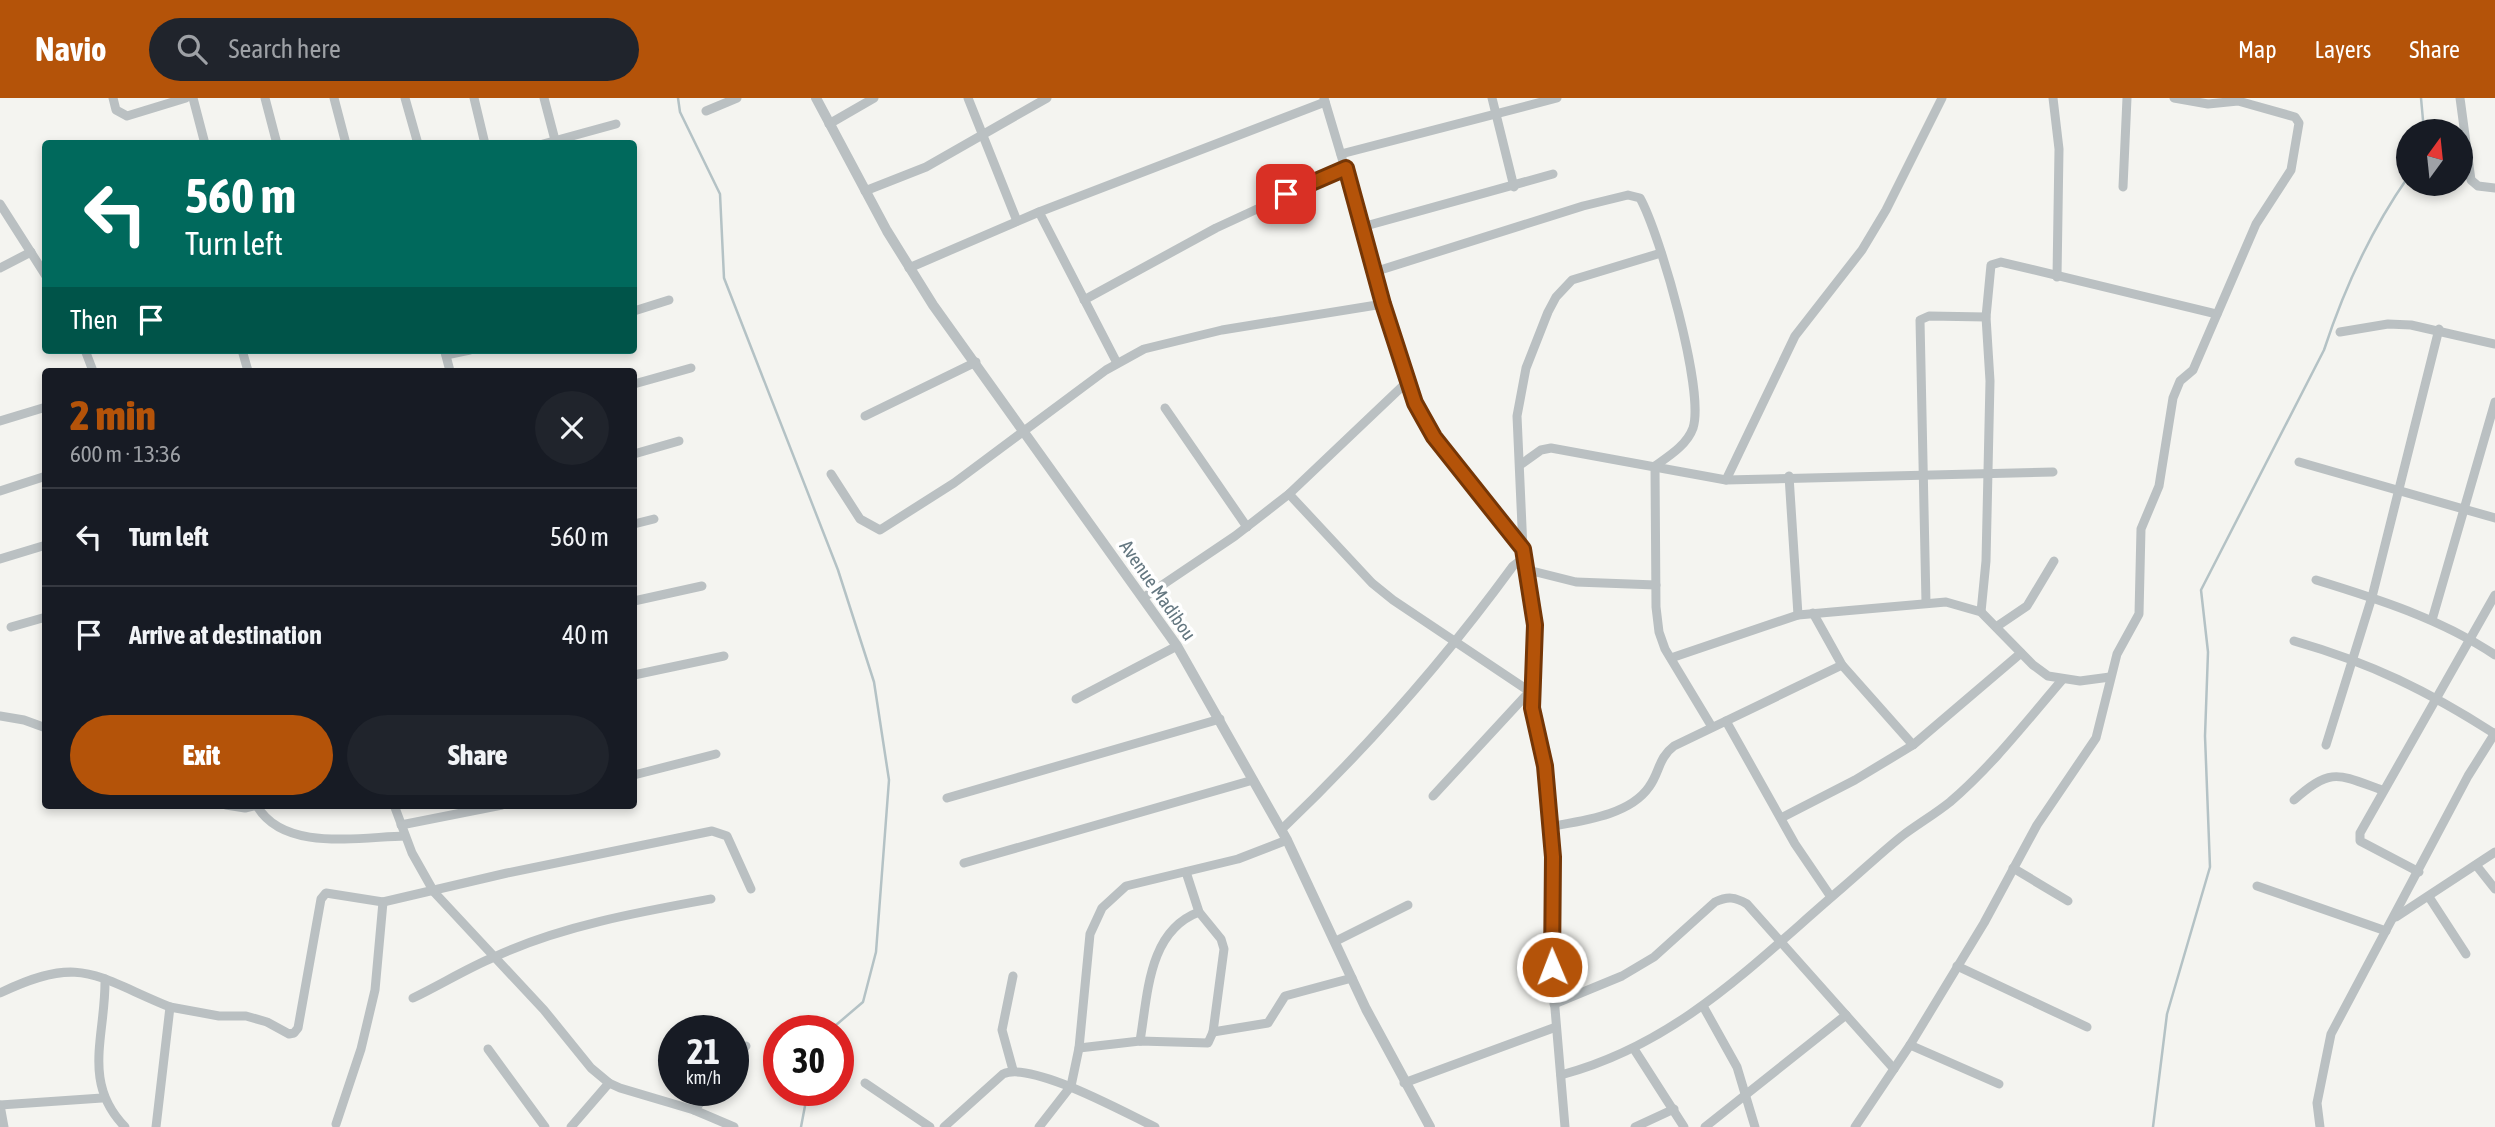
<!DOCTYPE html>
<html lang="en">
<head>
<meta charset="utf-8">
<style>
	body { margin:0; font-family:"Asap Condensed",sans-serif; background:#20242c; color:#f1f3f6; height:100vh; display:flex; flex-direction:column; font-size:26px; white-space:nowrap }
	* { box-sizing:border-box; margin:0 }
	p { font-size:23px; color:#9ea1a6 }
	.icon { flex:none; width:38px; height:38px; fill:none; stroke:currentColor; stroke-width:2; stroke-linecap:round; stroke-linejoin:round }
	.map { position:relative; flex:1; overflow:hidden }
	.details { position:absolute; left:42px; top:270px; width:595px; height:441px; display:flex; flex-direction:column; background:#171b24; border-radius:7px; box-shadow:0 4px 10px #0003 }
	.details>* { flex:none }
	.top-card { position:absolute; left:42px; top:42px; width:595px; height:214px; border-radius:7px; box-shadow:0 4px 10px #0003; background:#00695c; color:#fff; overflow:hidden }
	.needle { width:46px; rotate:15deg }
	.controls { position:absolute; left:2396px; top:21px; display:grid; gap:14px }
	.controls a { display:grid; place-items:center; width:77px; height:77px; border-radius:50%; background:#171b24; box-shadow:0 4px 10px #0003; font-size:35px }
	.speed { position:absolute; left:658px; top:917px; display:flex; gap:14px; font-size:35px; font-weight:700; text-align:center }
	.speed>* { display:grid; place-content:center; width:91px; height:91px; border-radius:50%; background:#171b24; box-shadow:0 4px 10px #0003; line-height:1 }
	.speed small { font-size:18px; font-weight:400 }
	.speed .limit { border:10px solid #d22; background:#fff; color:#111 }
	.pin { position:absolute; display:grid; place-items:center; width:60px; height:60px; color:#fff; margin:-30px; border-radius:14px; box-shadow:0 4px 10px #0006 }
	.me { position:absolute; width:77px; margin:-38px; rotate:359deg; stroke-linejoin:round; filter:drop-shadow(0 0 5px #0008) }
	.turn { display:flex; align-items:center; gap:24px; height:147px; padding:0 28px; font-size:32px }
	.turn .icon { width:91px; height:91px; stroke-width:2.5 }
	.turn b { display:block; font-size:49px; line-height:60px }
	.then { display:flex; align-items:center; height:66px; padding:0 28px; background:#0003; gap:14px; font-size:26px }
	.round { display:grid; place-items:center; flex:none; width:74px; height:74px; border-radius:37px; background:#20242c }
	.head { display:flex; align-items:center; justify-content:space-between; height:119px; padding:0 28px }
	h1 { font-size:42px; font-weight:800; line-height:52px; color:#b45309 }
	.primary-button { display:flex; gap:14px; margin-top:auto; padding:14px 28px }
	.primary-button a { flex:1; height:80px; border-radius:42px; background:#b45309; color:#fff; font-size:28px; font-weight:800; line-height:80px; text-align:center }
	.primary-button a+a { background:#20242c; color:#f1f3f6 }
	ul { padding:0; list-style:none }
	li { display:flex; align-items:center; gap:21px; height:98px; padding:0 28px; border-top:2px solid #363941 }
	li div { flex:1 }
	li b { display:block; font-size:26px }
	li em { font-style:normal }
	header { display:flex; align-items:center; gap:42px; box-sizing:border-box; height:98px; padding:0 35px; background:#b45309; color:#fff }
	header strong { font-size:33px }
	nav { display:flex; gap:38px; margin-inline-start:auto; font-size:24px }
	.search { width:490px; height:63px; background:#20242c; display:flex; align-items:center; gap:18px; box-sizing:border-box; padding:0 24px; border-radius:38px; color:#9ea1a6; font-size:26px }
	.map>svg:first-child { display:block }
</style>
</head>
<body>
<header>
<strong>Navio</strong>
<div class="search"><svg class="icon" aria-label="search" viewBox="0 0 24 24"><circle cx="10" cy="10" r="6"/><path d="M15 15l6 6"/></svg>Search here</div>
<nav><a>Map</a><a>Layers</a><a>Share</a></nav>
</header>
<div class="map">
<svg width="2495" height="1029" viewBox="0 0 2495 1029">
	<rect width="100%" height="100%" fill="#f4f4f0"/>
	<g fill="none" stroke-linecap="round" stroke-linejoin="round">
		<g stroke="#b4c2c5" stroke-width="2.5">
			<polyline points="678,0 680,14 720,96 724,180 838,472 874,584 889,682 876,854 863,904 829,933"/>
			<polyline points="2421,0 2424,33"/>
			<polyline points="801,1029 808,992"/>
			<path d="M2153,1029l14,-113 43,-147 -5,-131 3,-84 -7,-62 123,-240c20,-61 47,-120 84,-173"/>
		</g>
		<g stroke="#bac0c2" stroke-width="9">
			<polyline points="113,0 116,12 127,18 186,0"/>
			<polyline points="193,0 205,46"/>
			<polyline points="265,0 277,46"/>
			<polyline points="334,0 346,46"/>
			<polyline points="405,0 418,46"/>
			<polyline points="474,0 485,46"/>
			<polyline points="544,0 555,42"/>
			<polyline points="968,0 1017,123"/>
			<polyline points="1324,0 1415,305 1434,339 1523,451 1528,472 1535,527 1532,610 1545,669 1553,759 1553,887 1565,1029"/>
			<polyline points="1492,0 1514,89"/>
			<polyline points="2053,0 2059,51 2057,179"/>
			<polyline points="2460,0 2471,82 2478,88 2495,90"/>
			<polyline points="706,13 737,0"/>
			<polyline points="829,26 874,0"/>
			<polyline points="543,46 616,26"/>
			<polyline points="1341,56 1557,0"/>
			<polyline points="2123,89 2127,0"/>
			<polyline points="865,93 926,69 1047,0"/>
			<polyline points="0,106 46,178"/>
			<polyline points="1039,114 1117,265"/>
			<polyline points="1362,129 1553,76"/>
			<polyline points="0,170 31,154"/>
			<polyline points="909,170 1039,114 1325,4"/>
			<path d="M1374,174l209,-66 45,-11 12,3c20,36 65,193 53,230 -6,17 -24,28 -38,38l1,141 3,25 6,17 47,78"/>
			<polyline points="1084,202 1216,130 1346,70"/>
			<polyline points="634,213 669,202"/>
			<polyline points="2340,234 2388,226 2411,227 2495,246"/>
			<polyline points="85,252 93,273"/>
			<polyline points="242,252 248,273"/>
			<polyline points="445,254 450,273"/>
			<polyline points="446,257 470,252"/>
			<polyline points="634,286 691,270"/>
			<polyline points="1165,310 1247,429"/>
			<polyline points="865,318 976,264"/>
			<polyline points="0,323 46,309"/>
			<polyline points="634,356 679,343"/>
			<polyline points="2299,364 2495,420"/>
			<polyline points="1520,367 1541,352 1551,350 1726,382 2053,374"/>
			<polyline points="831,376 860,421 880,432 954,385 1106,272 1144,251 1222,232 1383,206"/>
			<polyline points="1789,378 1798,517"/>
			<polyline points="1726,382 1795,238 1862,152 1886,112 1942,0"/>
			<polyline points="0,393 46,378"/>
			<polyline points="1289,396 1372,485 1393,502 1532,595"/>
			<polyline points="634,426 654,421"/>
			<polyline points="1523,451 1517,318 1526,270 1548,214 1556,199 1572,182 1661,155"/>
			<polyline points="0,461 46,447"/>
			<polyline points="1528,472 1576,484 1656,487"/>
			<path d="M2316,482c62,19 125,39 179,75"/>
			<polyline points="1143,500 1235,438 1289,396 1408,283"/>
			<polyline points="634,503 702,488"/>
			<polyline points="1926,505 1920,222 1929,218 1986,219"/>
			<polyline points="1981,514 1986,463 1990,283 1986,219 1991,167 2001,164 2217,216"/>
			<polyline points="1813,515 1842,567 1913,647"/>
			<polyline points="2432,522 2495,304"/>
			<polyline points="11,529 46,519"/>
			<polyline points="1996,529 2027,508 2054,463"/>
			<path d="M2294,543c77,22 134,50 201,93"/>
			<polyline points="1671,560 1798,517 1946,504 1981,514 2033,567 2048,578 2080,583 2110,579"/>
			<polyline points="634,577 724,558"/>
			<polyline points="1076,601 1177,548"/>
			<polyline points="0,618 24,622 46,630"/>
			<polyline points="1726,623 1795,746 1831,799"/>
			<polyline points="2326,647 2372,499 2439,231"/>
			<polyline points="634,677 716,656"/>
			<polyline points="1433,698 1529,594"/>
			<polyline points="947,700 1220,621"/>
			<path d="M2294,702c37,-33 44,-26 88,-10"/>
			<polyline points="226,707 245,710 258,707"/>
			<polyline points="394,707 412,755 434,794 544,912 591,970 609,985 620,990 694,1012 734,1029"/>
			<path d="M257,708c27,46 102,31 148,30"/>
			<polyline points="1781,720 1855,682 1913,647 2021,555"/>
			<polyline points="401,727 502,707"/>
			<path d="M1548,729c32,-6 81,-11 101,-40 11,-15 9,-29 25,-41l168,-81"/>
			<path d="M1281,732c86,-82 162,-168 232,-264l12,-9"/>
			<polyline points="964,765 1253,682"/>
			<polyline points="2476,767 2495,791"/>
			<polyline points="2013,770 2068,803"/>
			<polyline points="2419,774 2360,743 2360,735 2495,497"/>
			<polyline points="2257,788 2386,833"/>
			<polyline points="2429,799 2466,856"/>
			<polyline points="2396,819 2495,754"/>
			<polyline points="1336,843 1408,807"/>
			<polyline points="1957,868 2087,929"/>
			<polyline points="1013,878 1002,932 1013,972"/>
			<path d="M105,881c1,56 -24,103 20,148"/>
			<path d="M0,895c81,-39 94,-17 170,14l-14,120"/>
			<path d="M413,900c27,-13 53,-29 81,-41 67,-31 145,-45 217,-58"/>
			<path d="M1554,906l68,-28 32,-19 61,-55c13,-6 20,-5 32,2l147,165"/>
			<polyline points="1703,908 1737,969 1755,1029"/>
			<polyline points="170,909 219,918 246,918 267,924 289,936 294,935 298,930 321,801 326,795 383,804 507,775 712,733 727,738 751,791"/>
			<polyline points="1213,934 1268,925 1285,898 1352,880"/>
			<path d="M1140,943c8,-47 8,-110 59,-129"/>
			<polyline points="1910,947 1999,986"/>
			<polyline points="1079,950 1140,943 1208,945 1213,934 1224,851 1221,841 1199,814 1186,774"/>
			<polyline points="488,951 545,1029"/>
			<polyline points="1634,951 1684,1029"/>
			<polyline points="733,965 746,948"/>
			<path d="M1561,977c117,-31 192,-111 281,-187 20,-17 40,-36 60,-52 16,-12 33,-22 48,-34 42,-36 76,-80 112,-122"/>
			<polyline points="865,985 930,1029"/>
			<polyline points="1404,985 1556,929"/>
			<polyline points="0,1007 102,1000"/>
			<polyline points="0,1007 4,1029"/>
			<polyline points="694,1012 711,992"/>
			<polyline points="336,1026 361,951 375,892 383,804"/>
			<polyline points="571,1029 609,985"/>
			<path d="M944,1029l59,-53c29,-13 122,39 152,53"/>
			<polyline points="1039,1029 1071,988 1079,950 1090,836 1102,810 1126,788 1238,761 1287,742"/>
			<polyline points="1635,1029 1674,1011"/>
			<polyline points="1705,1029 1846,917"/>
			<polyline points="1855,1029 1910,947 1984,825 2037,727 2096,640 2117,556 2139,516 2141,431 2159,388 2173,300 2180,283 2193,272 2256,126 2291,72 2299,25 2295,19 2238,3 2208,6 2174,0"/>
			<polyline points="2320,1029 2317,1005 2331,936 2468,678 2495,635"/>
		</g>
		<polyline stroke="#bac0c2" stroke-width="10" points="816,0 887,133 933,207 1177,548 1287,742 1366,911 1430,1029"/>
	</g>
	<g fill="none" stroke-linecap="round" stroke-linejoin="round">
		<defs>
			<polyline id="route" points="1286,96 1346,70 1383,206 1415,305 1434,339 1523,451 1535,527 1532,610 1545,668 1553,759 1552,869"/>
		</defs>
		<use href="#route" stroke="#753606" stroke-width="18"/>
		<use href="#route" stroke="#b45309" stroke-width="12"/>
	</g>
	<g text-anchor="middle" stroke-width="7" stroke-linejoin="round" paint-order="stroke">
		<g font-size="19" fill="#647780" stroke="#fff">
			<text transform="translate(1158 492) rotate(55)" y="7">Avenue Madibou</text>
		</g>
	</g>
</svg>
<div class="controls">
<a><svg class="needle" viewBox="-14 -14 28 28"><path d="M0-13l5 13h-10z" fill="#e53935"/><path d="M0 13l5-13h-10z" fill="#9ea1a6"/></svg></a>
</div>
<div class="speed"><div>21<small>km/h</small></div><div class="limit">30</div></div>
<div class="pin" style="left:1286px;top:96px;background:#d93025"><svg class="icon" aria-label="arrive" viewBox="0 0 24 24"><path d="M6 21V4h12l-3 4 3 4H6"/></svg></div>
<svg class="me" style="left:1552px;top:869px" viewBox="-20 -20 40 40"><circle r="17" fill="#b45309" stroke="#fff" stroke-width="3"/><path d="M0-11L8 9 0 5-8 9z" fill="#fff"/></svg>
<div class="top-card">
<div class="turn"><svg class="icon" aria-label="left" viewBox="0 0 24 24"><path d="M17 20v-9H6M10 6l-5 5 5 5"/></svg><div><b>560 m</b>Turn left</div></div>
<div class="then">Then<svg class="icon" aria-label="arrive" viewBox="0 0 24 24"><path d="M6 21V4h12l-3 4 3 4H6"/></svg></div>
</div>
<section class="details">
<div class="head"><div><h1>2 min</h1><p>600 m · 13:36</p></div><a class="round"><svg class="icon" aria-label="close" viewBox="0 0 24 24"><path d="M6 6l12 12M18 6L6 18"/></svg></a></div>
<ul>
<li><svg class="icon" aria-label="left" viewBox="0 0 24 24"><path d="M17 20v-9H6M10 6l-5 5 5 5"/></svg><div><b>Turn left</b></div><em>560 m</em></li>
<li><svg class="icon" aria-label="arrive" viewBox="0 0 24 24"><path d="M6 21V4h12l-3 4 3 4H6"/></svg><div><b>Arrive at destination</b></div><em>40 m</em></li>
</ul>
<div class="primary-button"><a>Exit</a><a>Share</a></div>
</section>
</div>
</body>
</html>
